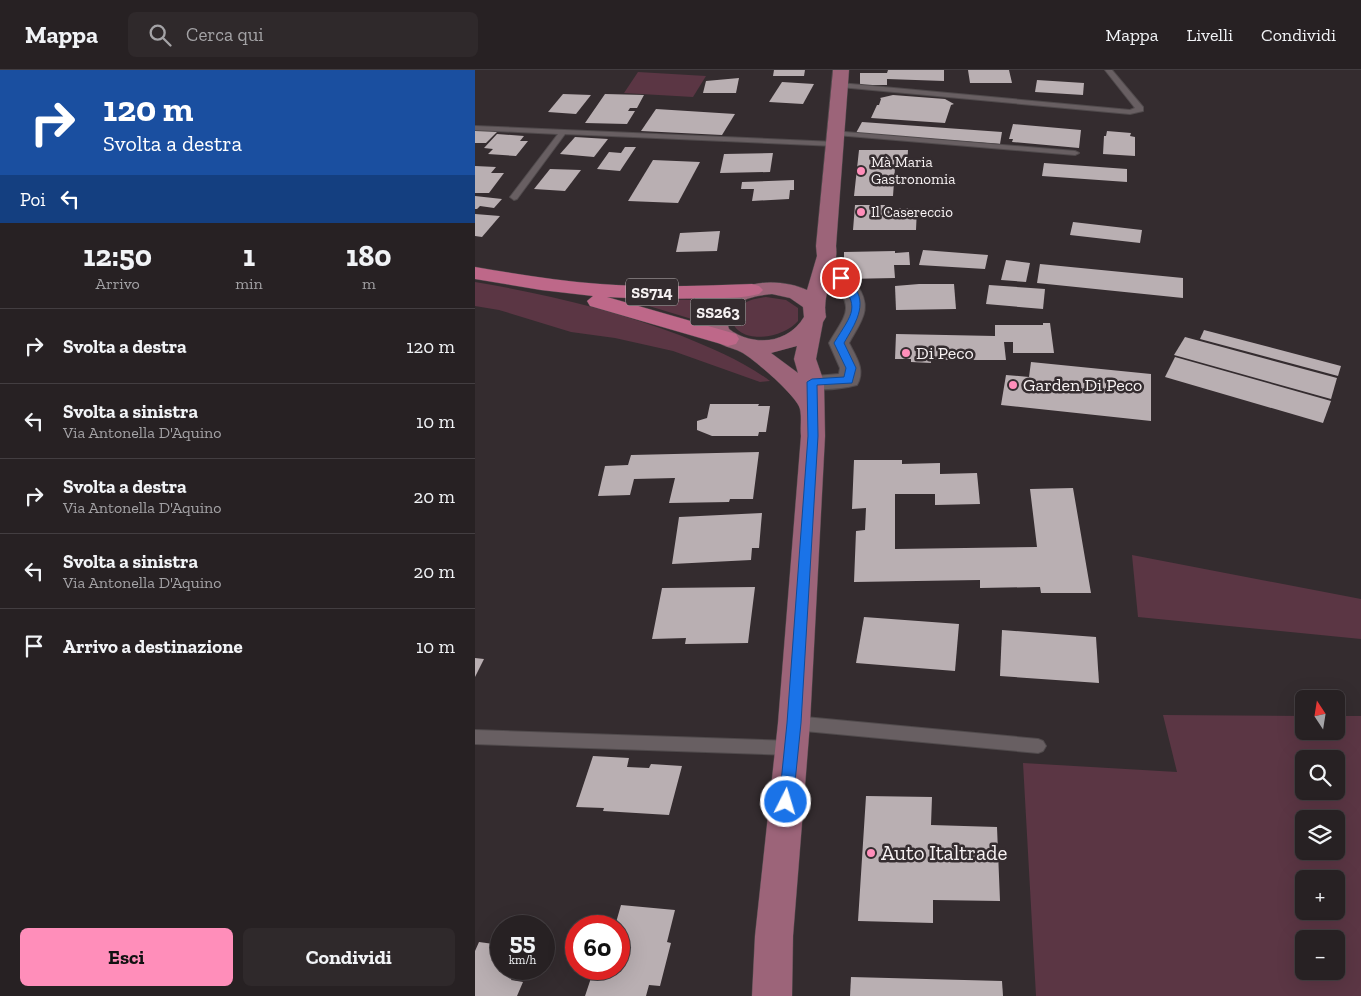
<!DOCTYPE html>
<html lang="it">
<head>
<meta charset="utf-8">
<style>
	body { margin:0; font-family:"Zilla Slab",serif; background:#2f292b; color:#f1f3f6; height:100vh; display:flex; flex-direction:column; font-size:19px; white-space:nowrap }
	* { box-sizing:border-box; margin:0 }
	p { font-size:16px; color:#a4a3a6 }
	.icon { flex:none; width:28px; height:28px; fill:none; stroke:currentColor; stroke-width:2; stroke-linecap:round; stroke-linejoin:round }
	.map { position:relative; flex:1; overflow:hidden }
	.panel { display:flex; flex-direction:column; background:#272123; width:475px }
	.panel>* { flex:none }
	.guide { background:#1a4fa0; color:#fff; overflow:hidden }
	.needle { width:32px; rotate:348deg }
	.tools { position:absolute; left:820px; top:620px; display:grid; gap:10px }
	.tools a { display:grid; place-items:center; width:50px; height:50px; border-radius:8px; background:#272123; box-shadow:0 5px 20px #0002,0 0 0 1px #433e41; font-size:25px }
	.speed { position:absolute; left:15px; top:845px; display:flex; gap:10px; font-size:25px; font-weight:700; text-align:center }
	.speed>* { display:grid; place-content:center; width:65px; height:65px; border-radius:50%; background:#272123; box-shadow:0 5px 20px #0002,0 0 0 1px #433e41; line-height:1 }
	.speed small { font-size:12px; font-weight:400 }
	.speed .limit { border:8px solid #d22; background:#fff; color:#111 }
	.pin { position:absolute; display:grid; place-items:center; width:42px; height:42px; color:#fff; margin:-21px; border:2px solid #fff; border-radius:50%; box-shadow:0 1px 5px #0007 }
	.me { position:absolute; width:55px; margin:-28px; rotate:5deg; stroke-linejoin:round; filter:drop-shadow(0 0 4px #0008) }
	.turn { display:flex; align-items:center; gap:18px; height:105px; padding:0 20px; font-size:22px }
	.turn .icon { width:65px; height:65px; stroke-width:2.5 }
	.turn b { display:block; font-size:35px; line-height:42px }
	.then { display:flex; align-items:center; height:48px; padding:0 20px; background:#0003; gap:10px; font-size:19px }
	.eta { display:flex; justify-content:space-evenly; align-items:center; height:85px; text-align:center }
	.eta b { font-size:30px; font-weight:700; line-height:35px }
	.cta { display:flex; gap:10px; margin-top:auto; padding:10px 20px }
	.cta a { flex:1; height:58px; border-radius:8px; background:#ff8eba; color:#111; font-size:20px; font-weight:700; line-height:58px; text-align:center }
	.cta a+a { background:#2f292b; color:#f1f3f6 }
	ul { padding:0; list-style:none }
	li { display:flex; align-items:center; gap:15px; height:75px; padding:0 20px; border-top:1px solid #433e41 }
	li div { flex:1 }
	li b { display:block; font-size:19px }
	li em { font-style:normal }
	header { display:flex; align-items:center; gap:30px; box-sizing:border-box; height:70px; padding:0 25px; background:#272123; border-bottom:1px solid #433e41 }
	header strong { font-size:24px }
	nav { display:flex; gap:28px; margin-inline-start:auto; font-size:18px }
	.search { width:350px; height:45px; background:#2f292b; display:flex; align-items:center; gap:12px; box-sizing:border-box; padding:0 18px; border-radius:8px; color:#a4a3a6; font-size:19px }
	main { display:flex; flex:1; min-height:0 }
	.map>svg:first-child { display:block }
</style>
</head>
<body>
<header>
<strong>Mappa</strong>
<div class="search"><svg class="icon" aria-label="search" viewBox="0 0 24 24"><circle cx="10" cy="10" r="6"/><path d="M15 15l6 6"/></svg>Cerca qui</div>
<nav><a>Mappa</a><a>Livelli</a><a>Condividi</a></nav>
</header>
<main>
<section class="panel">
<div class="guide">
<div class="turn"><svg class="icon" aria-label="right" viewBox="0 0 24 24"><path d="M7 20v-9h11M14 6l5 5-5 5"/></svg><div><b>120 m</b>Svolta a destra</div></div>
<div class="then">Poi<svg class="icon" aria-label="left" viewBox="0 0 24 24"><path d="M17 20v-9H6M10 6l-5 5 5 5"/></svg></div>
</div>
<div class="eta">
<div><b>12:50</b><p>Arrivo</p></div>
<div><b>1</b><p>min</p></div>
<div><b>180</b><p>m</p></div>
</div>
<ul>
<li><svg class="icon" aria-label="right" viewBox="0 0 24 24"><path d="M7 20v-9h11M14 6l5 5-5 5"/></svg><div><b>Svolta a destra</b></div><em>120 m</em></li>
<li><svg class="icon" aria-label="left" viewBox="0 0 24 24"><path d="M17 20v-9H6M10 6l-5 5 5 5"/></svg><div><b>Svolta a sinistra</b><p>Via Antonella D'Aquino</p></div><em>10 m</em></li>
<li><svg class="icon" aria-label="right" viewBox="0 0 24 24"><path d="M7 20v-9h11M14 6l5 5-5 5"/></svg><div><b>Svolta a destra</b><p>Via Antonella D'Aquino</p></div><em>20 m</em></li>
<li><svg class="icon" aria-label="left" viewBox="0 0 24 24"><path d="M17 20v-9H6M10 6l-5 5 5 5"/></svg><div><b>Svolta a sinistra</b><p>Via Antonella D'Aquino</p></div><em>20 m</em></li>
<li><svg class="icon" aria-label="arrive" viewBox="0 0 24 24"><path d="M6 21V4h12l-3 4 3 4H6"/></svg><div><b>Arrivo a destinazione</b></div><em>10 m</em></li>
</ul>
<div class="cta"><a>Esci</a><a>Condividi</a></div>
</section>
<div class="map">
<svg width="886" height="926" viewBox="0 0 886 926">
	<rect width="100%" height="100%" fill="#342c2f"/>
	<g fill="#5b3644" fill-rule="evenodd">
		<polygon points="163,2 231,6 218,27 149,23"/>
		<path d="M0,212c71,12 140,28 207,54 31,13 61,25 88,45l-10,1 -87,-31 -58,-13 -44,-6 -72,-22 -24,-4z"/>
		<path d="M291,227l20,3 12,8v13c-14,17 -60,26 -67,-3 6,-15 20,-19 35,-21z"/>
		<polygon points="151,229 227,230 220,250"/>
		<polygon points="657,485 886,529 886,569 663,547"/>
		<path d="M688,645l141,1v15h32v-15h25v280h-325l-13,-233 154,9zM829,689h32v32h-32zM829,749h32v32h-32zM829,809h32v32h-32zM829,869h32v32h-32z"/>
	</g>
	<g fill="#b9afb2">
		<polygon points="299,0 330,0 329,6 298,6"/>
		<polygon points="413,0 469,0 469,11 412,9 412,15 385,15 385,3 412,3"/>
		<polygon points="493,0 534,0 537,13 495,13"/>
		<polygon points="264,8 261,23 228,23 231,11"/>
		<polygon points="562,10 609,13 608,25 560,22"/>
		<polygon points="307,12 339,14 328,34 294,32"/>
		<polygon points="88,24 116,25 101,44 73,42"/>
		<polygon points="130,24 169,25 162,38 155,38 153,41 160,41 152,54 110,53"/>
		<polygon points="418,25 470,29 479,34 476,35 470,53 396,48 402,35 404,35 406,29 405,28"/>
		<polygon points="181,39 260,44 247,65 166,61"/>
		<polygon points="387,52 527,62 525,74 381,63"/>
		<polygon points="538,54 606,60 604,78 537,72 538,69 534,69"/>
		<polygon points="0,60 23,61 11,73 0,73"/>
		<polygon points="632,61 656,63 655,66 660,67 660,86 628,84 629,66 631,66"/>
		<polygon points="22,64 49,66 45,71 53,71 41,86 13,84 18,79 9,78"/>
		<polygon points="100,67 133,69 119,87 85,84"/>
		<polygon points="150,77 161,77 145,101 122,99 134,82 146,83"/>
		<polygon points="384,80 433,80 432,98 420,98 418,126 379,126"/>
		<polygon points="298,83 295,102 245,103 249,84"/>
		<polygon points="178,90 225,92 203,133 153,131"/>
		<polygon points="569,93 652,99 652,112 567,106"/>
		<polygon points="0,96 21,97 16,103 29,103 14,123 0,123"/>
		<polygon points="75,99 106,100 90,121 59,119"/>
		<polygon points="319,110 319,120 315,120 314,129 277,131 279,119 266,119 267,112"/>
		<polygon points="0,126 27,129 19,138 5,136 2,139 0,139"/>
		<polygon points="380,135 410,135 410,138 442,138 441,160 378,160"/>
		<polygon points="0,144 25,146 7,167 0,166"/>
		<polygon points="598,152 667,160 665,173 595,165"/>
		<polygon points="245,161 242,181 201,182 205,163"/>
		<polygon points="448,180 513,185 510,199 444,195"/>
		<polygon points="420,181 420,183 434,182 435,195 419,195 420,208 371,209 372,191 369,191 369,182"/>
		<polygon points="531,190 555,193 551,212 526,210"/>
		<polygon points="565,194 708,208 708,228 562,213"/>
		<polygon points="444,214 479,214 481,239 421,240 420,216"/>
		<polygon points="514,215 570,219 568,239 511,234"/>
		<polygon points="568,253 575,253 579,283 538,283 538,272 529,272 531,290 456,290 456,293 436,292 436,289 420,289 421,264 520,266 520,255 568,255"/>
		<polygon points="729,260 866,296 863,306 725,269"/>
		<polygon points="710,267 862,308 856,329 699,285"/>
		<polygon points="700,287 856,331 848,353 690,307"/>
		<polygon points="556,292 676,304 676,351 526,335 531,305 554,307"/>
		<polygon points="235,334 284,334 283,336 295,336 291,362 284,362 283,366 237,366 222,360 222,351 232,348"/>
		<polygon points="284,382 278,429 255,429 254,432 194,433 200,408 159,409 155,425 123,426 130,396 153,395 156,385"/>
		<polygon points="379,390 427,390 427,394 465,393 465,404 502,403 505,434 460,435 460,424 420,424 420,479 562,477 555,419 598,418 616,523 566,523 565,517 505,518 505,510 379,512 381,461 390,460 391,438 377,439"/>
		<polygon points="287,443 284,478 277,478 276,490 197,494 204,447"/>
		<polygon points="280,517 273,573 210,574 211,568 177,569 187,518"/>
		<polygon points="389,547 484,554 480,601 381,593"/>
		<polygon points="527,560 621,567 624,613 525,606"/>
		<polygon points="0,588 9,589 0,607"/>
		<polygon points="118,686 154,688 152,697 174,698 176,694 207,696 194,745 128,741 129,738 101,737"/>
		<polygon points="391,726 457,727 456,755 522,757 525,831 458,830 458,853 383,851"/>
		<polygon points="146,835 200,840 192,872 196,873 185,916 174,915 171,926 110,926 119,899 144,899 144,856 140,856"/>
		<polygon points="4,872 26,875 26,899 41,899 36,910 48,912 42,926 0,926 0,881"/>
		<polygon points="376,907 527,911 528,926 375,926"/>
	</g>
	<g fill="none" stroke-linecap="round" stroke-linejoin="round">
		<defs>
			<g id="lane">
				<polygon points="630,0 637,0 668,37 668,41 655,44 365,17 361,15 365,13 655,40 660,38"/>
				<polygon points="0,56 360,72 364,74 360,76 90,64 42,129 39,130 35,127 83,64 0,60"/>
				<polygon points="358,61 600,81 604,83 600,85 361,65 358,65"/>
				<polygon points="319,646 563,669 568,671 571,676 568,681 563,683 319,660 314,658 312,653 314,648"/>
				<polygon points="0,660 316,671 321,673 324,678 321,683 316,685 0,674"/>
			</g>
			<path id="street" d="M366,202c7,2 11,6 15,12 18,24 5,37 -7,59 7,14 17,27 8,42 -16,4 -37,6 -53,2l-3,-5 3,-5 35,-3 1,-6 -11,-25c19,-32 25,-33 3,-65l2,-4z"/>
			<path id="primary" d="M358,0h16l-13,176c3,25 -15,45 -10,71l-3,5 -7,37 8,23 1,54 -15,287 -17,213 -1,60h-40l3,-60 23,-213 23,-287c-1,-8 1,-18 -1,-27 -2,-12 -47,-51 -59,-57 -10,-5 -19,-5 -27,-13 -6,-5 -10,-13 -9,-20 4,-26 36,-33 57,-36 13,-2 33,1 45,7l10,-34 -1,-10zM297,224l18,4 13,9 1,10c-16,27 -51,30 -75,12 -9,-27 23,-33 43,-35zM322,276l-3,13 4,14 -27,-20z"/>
			<path id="highway" d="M0,197c41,7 83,14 125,17 50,4 101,2 152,0l7,2 4,4 -4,4c-15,4 -31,4 -46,4 -36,1 -71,1 -106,-1l129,37 3,5 -3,5 -8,2 -138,-40 -3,-5 6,-5 -52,-6 -66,-11z"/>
		</defs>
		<use href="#lane" stroke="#504a4c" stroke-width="2"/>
		<use href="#street" stroke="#504a4c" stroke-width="2"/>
		<use href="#primary" stroke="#504a4c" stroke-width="1"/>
		<use href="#highway" stroke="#504a4c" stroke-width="1"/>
		<use href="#lane" fill="#685f62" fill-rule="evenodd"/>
		<use href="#street" fill="#685f62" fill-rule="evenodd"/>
		<use href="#primary" fill="#9c6479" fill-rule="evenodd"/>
		<use href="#highway" fill="#be6889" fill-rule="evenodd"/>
	</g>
	<path fill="#1a73e8" stroke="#114b97" d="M366,205c5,2 9,6 12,10 16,20 1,40 -9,58l12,25 -4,15 -35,2 1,51 -17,287 -8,79 -2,5 -5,2 -5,-2 -2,-5 8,-79 21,-287 -1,-54 5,-3 32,-2 2,-9 -12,-25c19,-31 27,-35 3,-65z"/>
	<g fill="#ff8eba" stroke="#342c2f" stroke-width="2">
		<circle cx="386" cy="101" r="5"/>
		<circle cx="386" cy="142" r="5"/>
		<circle cx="431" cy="283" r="5"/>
		<circle cx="538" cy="315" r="5"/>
		<circle cx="396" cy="783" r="5"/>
	</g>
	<g text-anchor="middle" stroke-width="5" stroke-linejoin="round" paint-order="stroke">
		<g font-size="15" fill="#f7f2f3" stroke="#342c2f" text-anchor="start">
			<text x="396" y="97">Mà Maria<tspan x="396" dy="17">Gastronomia</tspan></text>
			<text x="396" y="147">Il Casereccio</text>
		</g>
		<g fill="#342c2f" stroke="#bcb7b8" stroke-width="1">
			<rect x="151" y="208.5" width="52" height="27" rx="4"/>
			<rect x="215.5" y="228.5" width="55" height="27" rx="4"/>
		</g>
		<g font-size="16" font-weight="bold" fill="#f7f2f3">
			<text x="177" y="228">SS714</text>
			<text x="243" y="248">SS263</text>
		</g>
		<g font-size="18" fill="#f7f2f3" stroke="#342c2f" text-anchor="start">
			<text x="441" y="289">Di Peco</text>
			<text x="548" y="321">Garden Di Peco</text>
		</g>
		<g font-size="21" fill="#f7f2f3" stroke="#342c2f" text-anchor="start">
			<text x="406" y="790">Auto Italtrade</text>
		</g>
	</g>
</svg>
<div class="tools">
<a><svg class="needle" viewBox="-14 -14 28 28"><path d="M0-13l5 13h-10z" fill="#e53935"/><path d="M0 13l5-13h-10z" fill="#a4a3a6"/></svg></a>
<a><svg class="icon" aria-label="search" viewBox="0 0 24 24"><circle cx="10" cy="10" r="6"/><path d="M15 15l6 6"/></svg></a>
<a><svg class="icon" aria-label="layers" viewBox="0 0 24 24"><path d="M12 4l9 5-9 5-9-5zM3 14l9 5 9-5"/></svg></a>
<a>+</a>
<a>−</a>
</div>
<div class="speed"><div>55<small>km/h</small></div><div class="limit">60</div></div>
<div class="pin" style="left:366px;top:208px;background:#d93025"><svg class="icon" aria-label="arrive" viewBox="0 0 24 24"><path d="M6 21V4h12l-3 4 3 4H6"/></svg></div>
<svg class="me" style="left:311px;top:732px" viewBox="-20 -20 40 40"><circle r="17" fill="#1a73e8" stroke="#fff" stroke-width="3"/><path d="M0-11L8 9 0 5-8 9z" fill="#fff"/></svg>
</div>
</main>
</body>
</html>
